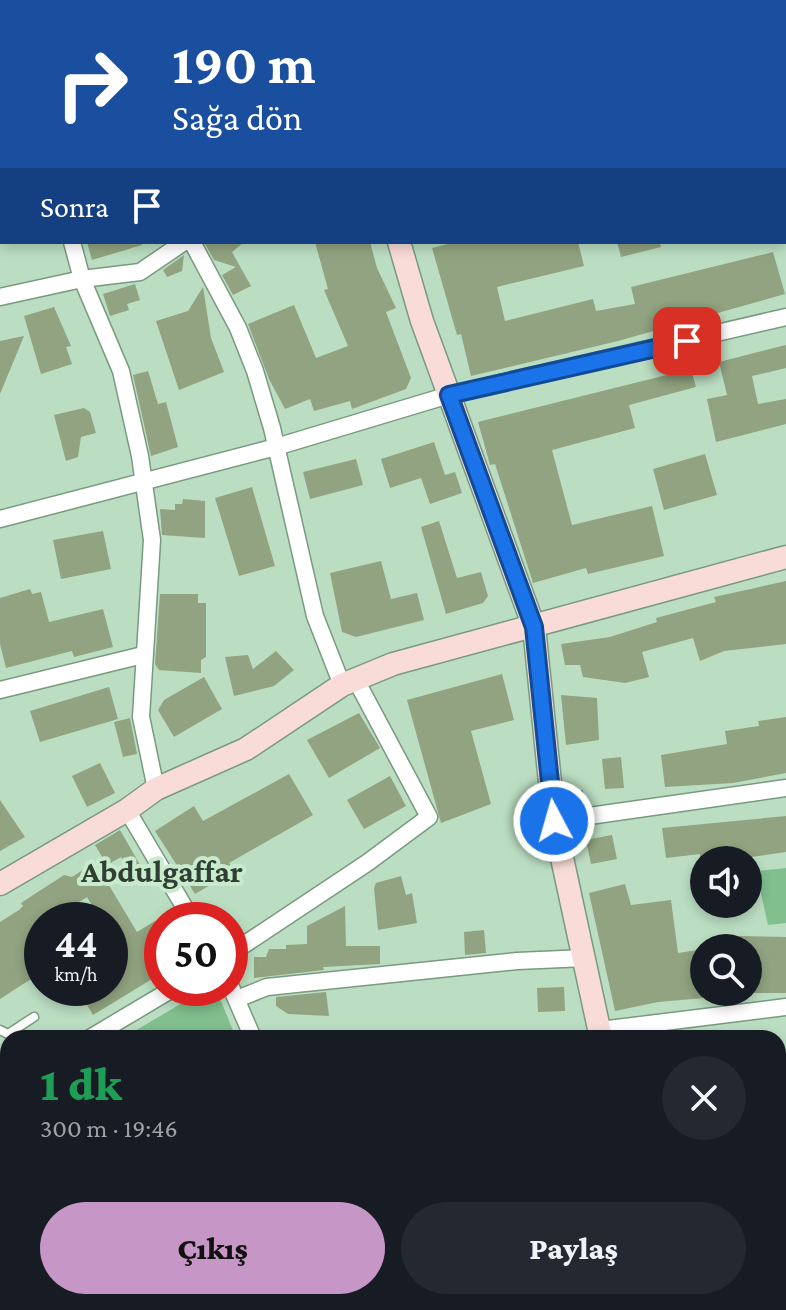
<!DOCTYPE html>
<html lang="tr">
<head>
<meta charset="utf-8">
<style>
	body { margin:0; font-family:"Crimson Pro",serif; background:#242831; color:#f1f3f6; height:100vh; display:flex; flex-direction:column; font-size:30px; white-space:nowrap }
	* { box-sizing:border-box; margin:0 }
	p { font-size:26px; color:#9ea1a6 }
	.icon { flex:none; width:44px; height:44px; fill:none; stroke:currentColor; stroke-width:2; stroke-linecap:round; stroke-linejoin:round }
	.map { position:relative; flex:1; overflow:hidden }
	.drawer { position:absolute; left:0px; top:1030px; width:786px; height:280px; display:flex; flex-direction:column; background:#171b24; border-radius:24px 24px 0 0; box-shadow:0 4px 12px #0003 }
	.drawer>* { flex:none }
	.guide { position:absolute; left:0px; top:0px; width:786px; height:244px; box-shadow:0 4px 12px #0003; background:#1a4fa0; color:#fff; overflow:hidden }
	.buttons { position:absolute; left:690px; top:846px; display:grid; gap:16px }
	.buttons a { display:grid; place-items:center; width:72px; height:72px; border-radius:50%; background:#171b24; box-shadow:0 4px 12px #0003; font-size:40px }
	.speed { position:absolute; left:24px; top:902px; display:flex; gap:16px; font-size:40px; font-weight:700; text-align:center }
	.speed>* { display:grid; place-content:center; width:104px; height:104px; border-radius:50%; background:#171b24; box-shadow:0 4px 12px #0003; line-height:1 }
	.speed small { font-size:20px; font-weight:400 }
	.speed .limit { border:12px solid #d22; background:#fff; color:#111 }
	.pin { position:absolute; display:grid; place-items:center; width:68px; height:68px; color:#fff; margin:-34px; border-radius:16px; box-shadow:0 4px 12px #0006 }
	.me { position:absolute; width:88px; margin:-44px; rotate:354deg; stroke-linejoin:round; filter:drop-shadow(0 0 6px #0008) }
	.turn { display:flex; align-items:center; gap:28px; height:168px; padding:0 40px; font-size:36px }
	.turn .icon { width:104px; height:104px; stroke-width:2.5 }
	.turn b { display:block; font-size:56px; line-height:68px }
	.then { display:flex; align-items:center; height:76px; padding:0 40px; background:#0003; gap:16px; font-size:30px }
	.round { display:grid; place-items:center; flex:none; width:84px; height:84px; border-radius:42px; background:#242831 }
	.summary { display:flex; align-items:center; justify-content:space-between; height:136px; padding:0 40px }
	h1 { font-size:48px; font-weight:800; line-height:60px; color:#1e9e55 }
	.action { display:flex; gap:16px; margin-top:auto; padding:16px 40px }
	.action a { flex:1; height:92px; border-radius:48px; background:#c697c6; color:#111; font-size:32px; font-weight:800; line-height:92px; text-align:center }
	.action a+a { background:#242831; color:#f1f3f6 }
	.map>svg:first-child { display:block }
</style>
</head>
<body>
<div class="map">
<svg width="786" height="1310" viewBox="0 0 786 1310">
	<rect width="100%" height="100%" fill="#bbdec2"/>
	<g fill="#81bf8e">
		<polygon points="786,868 786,923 768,925 756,871"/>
		<polygon points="210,991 219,996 236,1038 123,1038 199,993"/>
	</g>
	<g fill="#91a380">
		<polygon points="87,242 141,242 142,245 92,260"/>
		<polygon points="204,242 244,242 232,252 251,286 233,295 222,275 236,267 214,260"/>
		<polygon points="315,242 370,242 377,268 396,308 386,312 411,378 406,389 352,409 350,401 314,411 310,399 285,409 269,379 248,324 294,305 316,358 348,346 324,290 328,289"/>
		<polygon points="456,242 578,242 584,266 497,287 505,321 593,299 596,311 635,304 631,287 773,252 785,294 618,341 471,376 461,334 457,335 432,248"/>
		<polygon points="617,242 660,242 661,247 621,257"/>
		<polygon points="184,255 182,271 167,277 163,270"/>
		<polygon points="135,284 140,300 127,304 129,310 110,316 103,294"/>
		<polygon points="203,287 211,338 224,372 179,390 156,321 188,311"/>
		<polygon points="54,307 71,346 66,347 72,364 41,374 24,316"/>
		<polygon points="24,336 0,394 0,341"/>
		<polygon points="786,345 786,368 752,376 758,404 786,399 786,424 716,442 707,399 727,395 719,362"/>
		<polygon points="691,369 696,387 629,405 635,428 552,450 572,525 652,506 664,556 588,574 586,568 533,583 495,464 490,465 478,422"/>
		<polygon points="148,371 158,404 166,402 178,447 151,456 133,375"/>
		<polygon points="84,408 90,412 96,433 81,437 78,457 66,461 54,415"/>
		<polygon points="434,442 445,475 455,472 462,493 430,504 421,478 390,488 381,459"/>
		<polygon points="705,454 717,495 664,510 653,469"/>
		<polygon points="356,459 363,485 310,499 303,472"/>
		<polygon points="252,487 275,566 239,576 215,498"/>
		<polygon points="183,499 205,501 205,538 162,535 160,509 175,510 175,504 182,504"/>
		<polygon points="439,521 457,578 481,572 488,596 483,603 446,614 421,527"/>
		<polygon points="103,531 111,569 61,579 53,540"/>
		<polygon points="381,561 391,599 417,593 424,620 356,637 342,632 330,573"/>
		<polygon points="786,581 786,644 724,651 700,661 693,638 642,652 649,677 625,683 583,677 580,665 565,665 561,644 610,637 657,622 656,618 716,602 714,597"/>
		<polygon points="30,589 32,594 41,592 49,622 103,609 113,647 74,657 72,651 6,668 0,644 0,598"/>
		<polygon points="160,594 198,594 198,603 206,603 206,657 201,660 201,673 159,670 155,664"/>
		<polygon points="276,651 294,670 274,686 234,696 225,657 248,655 253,669"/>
		<polygon points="502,674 514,720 471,731 491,804 441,823 407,700"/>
		<polygon points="204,677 222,709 174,737 158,710 164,700"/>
		<polygon points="109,687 118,719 40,742 30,711"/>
		<polygon points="561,695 597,698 599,740 566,745"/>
		<polygon points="359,713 380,748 329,778 307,740"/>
		<polygon points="786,717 786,773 733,783 665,787 661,755 727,744 725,731 759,726 758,721"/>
		<polygon points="130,718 137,754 123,757 114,722"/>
		<polygon points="621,757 624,788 605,789 602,759"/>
		<polygon points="100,763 115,793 87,807 72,776"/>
		<polygon points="289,774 313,815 229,863 234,871 195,894 155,831 194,806 203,821"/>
		<polygon points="390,776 406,806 364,829 347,800"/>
		<polygon points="583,790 585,806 567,808 565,792"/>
		<polygon points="0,800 25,837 0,851"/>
		<polygon points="786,816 786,852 730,860 700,860 700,854 666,858 662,828"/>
		<polygon points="120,830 143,870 132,876 121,857 107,865 95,845"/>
		<polygon points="612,835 617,859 591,864 586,840"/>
		<polygon points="95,862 137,932 155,921 162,933 162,973 93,1015 77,988 110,988 110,958 123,949 110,932 110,920 101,920 87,897 60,914 64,920 42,920 42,972 0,999 0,922 19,910 23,906 21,903 64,875 72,877"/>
		<polygon points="401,876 406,895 412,893 417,923 378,930 374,888 376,883"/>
		<polygon points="625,884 631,905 671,900 678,953 704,949 704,998 658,1002 615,1011 589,893"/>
		<polygon points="345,906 346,946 380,946 380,964 323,967 324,970 254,978 254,957 266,957 269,949 286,949 286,945 307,944 307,926"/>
		<polygon points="484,930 486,953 465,955 464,932"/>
		<polygon points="740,936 786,937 786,993 748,993 748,948 740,948"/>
		<polygon points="564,987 565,1011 538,1012 537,988"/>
		<polygon points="326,992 329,1016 288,1014 276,1006 276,997"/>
	</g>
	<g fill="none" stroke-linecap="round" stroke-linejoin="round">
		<defs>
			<polyline id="service" points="0,1030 8,1034 34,1017"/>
			<g id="minor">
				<polyline points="12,0 13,2"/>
				<polyline points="529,0 530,2"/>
				<polyline points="727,0 728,2"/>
				<polyline points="773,2 780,0"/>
				<polyline points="784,132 786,132"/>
				<polyline points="72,242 82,279 121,371 140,456 152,540 141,717 156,789"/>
				<polyline points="192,242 238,328 255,371 272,428 315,616 342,685"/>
				<polyline points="0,297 82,279 140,272 184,242"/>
				<polyline points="0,519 276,447 449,395 786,317"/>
				<polyline points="0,690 143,655"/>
				<polyline points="127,810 192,920"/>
				<polyline points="554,821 786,788"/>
				<polyline points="230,954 367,863 429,817 356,680"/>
				<polyline points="230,985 253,1038"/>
				<polyline points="237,999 267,987 517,961 586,958"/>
				<polyline points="600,1030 786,1007"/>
				<polyline points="90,1038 174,988"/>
				<polyline points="0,1069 8,1081"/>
				<polyline points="0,1130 8,1126"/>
				<polyline points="778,1236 786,1235"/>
				<polyline points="50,1302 52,1310"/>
				<polyline points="316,1302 317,1310"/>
				<polyline points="439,1302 439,1310"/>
				<polyline points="77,1310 115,1302"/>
			</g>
			<polyline id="tertiary" points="0,100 2,99"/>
			<g id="secondary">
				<polyline points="334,2 335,0"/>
				<polyline points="399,242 422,321 534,627 554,821 601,1038"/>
				<polyline points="0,884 127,810 156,789 246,749 342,685 393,664 786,557"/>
				<polyline points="629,1302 630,1310"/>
			</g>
		</defs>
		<use href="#service" stroke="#799a7f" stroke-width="11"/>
		<use href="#minor" stroke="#799a7f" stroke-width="19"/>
		<use href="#tertiary" stroke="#799a7f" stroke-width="23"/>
		<use href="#secondary" stroke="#799a7f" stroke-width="25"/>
		<use href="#service" stroke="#fff" stroke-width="8"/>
		<use href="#minor" stroke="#fff" stroke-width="16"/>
		<use href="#tertiary" stroke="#fff" stroke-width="20"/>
		<use href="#secondary" stroke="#f9dcd8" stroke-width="22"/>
	</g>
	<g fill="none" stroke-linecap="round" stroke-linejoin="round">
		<defs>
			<polyline id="route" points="554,821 534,627 449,395 687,341"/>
		</defs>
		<use href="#route" stroke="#114b97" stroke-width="20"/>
		<use href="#route" stroke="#1a73e8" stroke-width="14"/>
	</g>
	<g text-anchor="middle" stroke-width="8" stroke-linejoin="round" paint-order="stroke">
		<g font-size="32" font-weight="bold" fill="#303e33" stroke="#c8ebce">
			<text x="162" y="882">Abdulgaffar</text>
		</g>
	</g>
</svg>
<div class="buttons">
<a><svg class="icon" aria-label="sound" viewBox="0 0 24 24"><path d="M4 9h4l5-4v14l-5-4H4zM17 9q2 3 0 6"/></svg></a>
<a><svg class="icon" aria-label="search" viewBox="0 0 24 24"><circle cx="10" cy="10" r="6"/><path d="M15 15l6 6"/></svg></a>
</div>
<div class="speed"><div>44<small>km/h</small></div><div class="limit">50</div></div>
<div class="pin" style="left:687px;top:341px;background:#d93025"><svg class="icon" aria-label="arrive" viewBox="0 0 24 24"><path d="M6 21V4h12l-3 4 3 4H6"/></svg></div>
<svg class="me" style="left:554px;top:821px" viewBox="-20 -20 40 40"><circle r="17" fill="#1a73e8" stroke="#fff" stroke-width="3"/><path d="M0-11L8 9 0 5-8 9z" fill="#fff"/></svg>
<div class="guide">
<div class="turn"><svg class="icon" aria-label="right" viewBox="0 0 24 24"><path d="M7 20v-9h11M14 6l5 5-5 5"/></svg><div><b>190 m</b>Sağa dön</div></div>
<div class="then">Sonra<svg class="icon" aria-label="arrive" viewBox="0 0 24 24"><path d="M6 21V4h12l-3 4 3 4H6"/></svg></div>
</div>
<section class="drawer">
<div class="summary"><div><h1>1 dk</h1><p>300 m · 19:46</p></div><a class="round"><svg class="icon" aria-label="close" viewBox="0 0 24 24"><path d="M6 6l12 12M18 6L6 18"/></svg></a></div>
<div class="action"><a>Çıkış</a><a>Paylaş</a></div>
</section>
</div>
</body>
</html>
